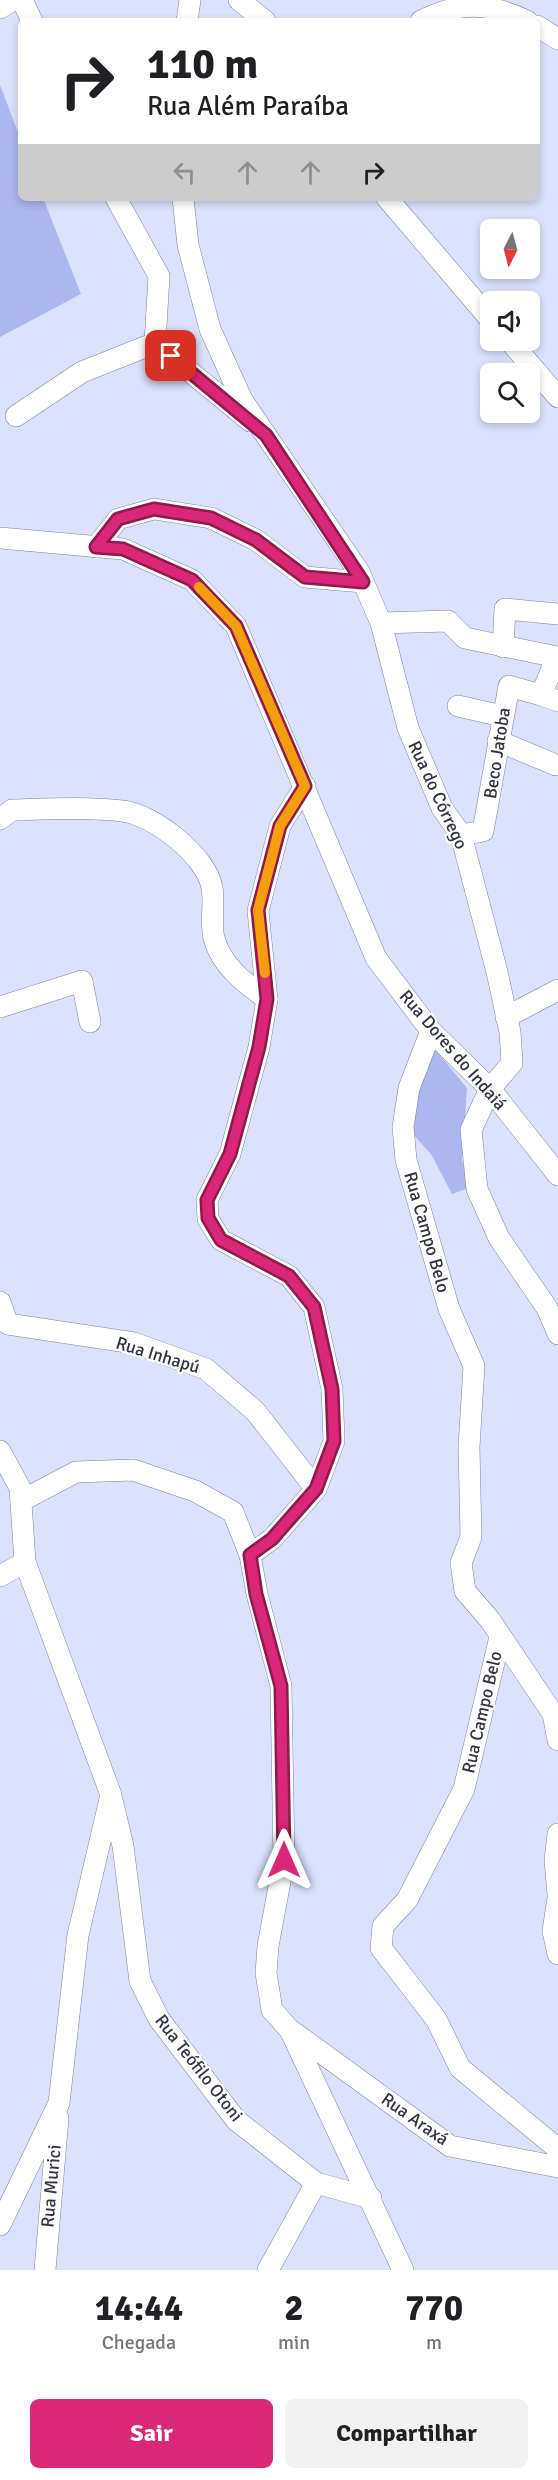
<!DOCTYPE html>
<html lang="pt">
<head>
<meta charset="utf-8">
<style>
	body { margin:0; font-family:Signika,sans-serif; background:#f2f2f2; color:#202124; height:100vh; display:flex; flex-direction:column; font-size:22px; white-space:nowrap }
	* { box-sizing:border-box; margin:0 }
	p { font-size:20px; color:#757577 }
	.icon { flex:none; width:33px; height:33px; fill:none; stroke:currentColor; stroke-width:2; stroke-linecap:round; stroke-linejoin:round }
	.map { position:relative; height:2270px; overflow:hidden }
	.panel { display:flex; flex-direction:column; background:#fff; flex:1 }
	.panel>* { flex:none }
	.hud { position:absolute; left:18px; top:18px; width:522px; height:183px; border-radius:9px; box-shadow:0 3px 9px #0003; background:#fff; color:#202124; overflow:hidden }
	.needle { width:39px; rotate:186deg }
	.fabs { position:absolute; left:480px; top:219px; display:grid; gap:12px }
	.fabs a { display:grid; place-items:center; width:60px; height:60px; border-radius:9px; background:#fff; box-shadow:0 3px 9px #0003; font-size:30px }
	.pin { position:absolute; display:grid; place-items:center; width:51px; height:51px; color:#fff; margin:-26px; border-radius:12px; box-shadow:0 3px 9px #0006 }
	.me { position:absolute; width:66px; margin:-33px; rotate:0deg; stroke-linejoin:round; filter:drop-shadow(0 0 4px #0008) }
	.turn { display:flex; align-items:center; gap:21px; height:126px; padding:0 30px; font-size:27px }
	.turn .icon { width:78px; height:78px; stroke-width:2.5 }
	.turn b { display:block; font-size:42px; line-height:51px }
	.lanes { display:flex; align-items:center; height:57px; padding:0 30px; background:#0003; justify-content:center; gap:30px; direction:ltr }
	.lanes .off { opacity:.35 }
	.eta { display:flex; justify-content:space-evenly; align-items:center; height:102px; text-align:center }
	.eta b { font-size:36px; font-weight:800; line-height:42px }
	.button { display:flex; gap:12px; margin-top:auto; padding:12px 30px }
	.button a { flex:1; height:69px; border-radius:9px; background:#db2777; color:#fff; font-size:24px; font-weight:800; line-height:69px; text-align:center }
	.button a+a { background:#f2f2f2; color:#202124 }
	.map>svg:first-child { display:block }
</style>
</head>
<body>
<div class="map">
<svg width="558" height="2270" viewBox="0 0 558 2270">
	<rect width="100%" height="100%" fill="#dce1fd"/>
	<g fill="#acb6ef">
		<polygon points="0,85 21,140 21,198 43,198 81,294 0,337"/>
		<polygon points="434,1048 467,1088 462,1160 469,1188 452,1194 431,1154 410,1131 416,1094"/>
	</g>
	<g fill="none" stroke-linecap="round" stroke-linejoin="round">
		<defs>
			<g id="minor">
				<polyline points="22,0 32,21"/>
				<polyline points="239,0 265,21"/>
				<polyline points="0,8 13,0"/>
				<polyline points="187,21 190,0"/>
				<path d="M421,21c41,-20 65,-19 106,0"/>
				<polyline points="537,26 558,39"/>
				<polyline points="116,198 159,276 155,343"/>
				<polyline points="183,198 188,245 210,329 242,400 359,572 381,623 408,728 442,808 461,835 497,972 510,1032 512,1063 490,1089 471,1130 477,1189 499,1238 547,1308 558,1334"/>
				<polyline points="387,198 490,319"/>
				<polyline points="509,340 558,397"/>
				<polyline points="16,416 82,372 155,343 250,421"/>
				<polyline points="0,538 123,549 192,580 236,626 376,958 431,1031 490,1089 558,1175"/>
				<polyline points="96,547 118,519 154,509 211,518 256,540 305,577 363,582"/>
				<polyline points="381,623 448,621 465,638 557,657 541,695 558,701"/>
				<polyline points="503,647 505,609 558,614"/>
				<polyline points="458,706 502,716"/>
				<polyline points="498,741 556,765"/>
				<polyline points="305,786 280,826 258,911 267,999 259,1047 230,1154 207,1200 208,1219 221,1240 289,1276 314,1307 332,1389 334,1441 316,1489 272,1539 250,1555 257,1594 281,1686 284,1860 268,1946 266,1973 272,2010 289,2029 450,2146 558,2167"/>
				<path d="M0,819l12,-9c37,-1 74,-3 110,1 31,3 85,45 90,77 3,16 -2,34 2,50 7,28 32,46 53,61"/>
				<polyline points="461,835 483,831 509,686 541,695"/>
				<polyline points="0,1007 82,981 90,1022"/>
				<polyline points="506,1017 558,990"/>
				<polyline points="431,1031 409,1088 403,1127 406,1160 449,1309 474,1366 469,1447 471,1537 461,1563 465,1591 490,1620 553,1714 558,1740"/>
				<polyline points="0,1302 8,1324 134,1343 206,1369 255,1411 316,1489"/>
				<polyline points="0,1451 20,1488 25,1562 111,1795 78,1935 59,2103 0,2225"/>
				<polyline points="21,1501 76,1472 133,1470 195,1491 233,1512 250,1555"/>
				<polyline points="0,1576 25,1562"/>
				<polyline points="500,1637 464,1789 407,1900 383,1926 381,1948 436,2019 460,2068 558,2149"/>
				<polyline points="112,1800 123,1846 140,1981 159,2019 236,2120 316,2183 371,2198"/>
				<polyline points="558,1834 555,1860 558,1894"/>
				<polyline points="558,1898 553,1931 558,1954"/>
				<polyline points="291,2032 403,2270"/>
				<polyline points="45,2270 58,2118"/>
				<polyline points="268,2270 316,2183"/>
			</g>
		</defs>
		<use href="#minor" stroke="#7d83a2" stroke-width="22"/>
		<use href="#minor" stroke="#fff" stroke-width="21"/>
	</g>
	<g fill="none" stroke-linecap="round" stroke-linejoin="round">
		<defs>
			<polyline id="route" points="171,356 266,435 363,582 305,577 256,540 211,518 154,509 118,519 96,547 123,549 192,580 236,626 305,786 280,826 258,910 267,999 259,1047 230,1154 207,1200 208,1218 221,1240 289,1276 314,1307 332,1389 334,1441 316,1489 272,1539 250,1555 256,1594 281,1686 284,1860"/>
		</defs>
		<use href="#route" stroke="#8e194d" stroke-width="15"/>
		<use href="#route" stroke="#db2777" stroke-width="10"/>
		<polyline stroke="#f59e0b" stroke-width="10" points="199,587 236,626 305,786 280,826 258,910 265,973"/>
	</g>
	<g text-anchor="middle" stroke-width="4.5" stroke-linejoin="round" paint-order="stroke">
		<g font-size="18" fill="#323442" stroke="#fff">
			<text transform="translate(497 753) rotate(-81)" y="6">Beco Jatoba</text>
			<text transform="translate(438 795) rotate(65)" y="6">Rua do Córrego</text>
			<text transform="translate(453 1050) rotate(49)" y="6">Rua Dores do Indaiá</text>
			<text transform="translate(427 1232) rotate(74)" y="6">Rua Campo Belo</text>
			<text transform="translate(158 1355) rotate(17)" y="6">Rua Inhapú</text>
			<text transform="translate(482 1712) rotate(-77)" y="6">Rua Campo Belo</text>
			<text transform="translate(199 2068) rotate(52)" y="6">Rua Teófilo Otoni</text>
			<text transform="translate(415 2119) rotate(35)" y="6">Rua Araxá</text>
			<text transform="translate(51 2186) rotate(-85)" y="6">Rua Murici</text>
		</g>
	</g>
</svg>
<div class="fabs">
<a><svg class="needle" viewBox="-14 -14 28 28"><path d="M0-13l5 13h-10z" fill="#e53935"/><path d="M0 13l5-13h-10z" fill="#757577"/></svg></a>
<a><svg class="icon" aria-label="sound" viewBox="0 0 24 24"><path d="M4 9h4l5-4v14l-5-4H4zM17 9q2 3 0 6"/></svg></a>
<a><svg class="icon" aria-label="search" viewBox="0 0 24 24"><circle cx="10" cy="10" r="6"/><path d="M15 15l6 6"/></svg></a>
</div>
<div class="pin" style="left:171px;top:356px;background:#d93025"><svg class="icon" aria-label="arrive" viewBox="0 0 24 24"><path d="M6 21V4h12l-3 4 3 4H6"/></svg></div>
<svg class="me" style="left:284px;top:1860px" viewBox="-20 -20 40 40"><path d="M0-17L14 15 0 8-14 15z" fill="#db2777" stroke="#fff" stroke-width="4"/></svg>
<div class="hud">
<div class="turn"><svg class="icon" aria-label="right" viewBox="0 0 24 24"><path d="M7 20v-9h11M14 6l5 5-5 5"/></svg><div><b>110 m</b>Rua Além Paraíba</div></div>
<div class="lanes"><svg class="icon off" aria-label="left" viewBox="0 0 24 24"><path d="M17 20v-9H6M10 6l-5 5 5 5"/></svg><svg class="icon off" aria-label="ahead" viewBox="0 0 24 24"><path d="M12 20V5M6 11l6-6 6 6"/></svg><svg class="icon off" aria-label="ahead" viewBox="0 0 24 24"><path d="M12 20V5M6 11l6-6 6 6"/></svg><svg class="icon" aria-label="right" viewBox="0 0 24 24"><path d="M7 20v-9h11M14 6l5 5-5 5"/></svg></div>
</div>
</div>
<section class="panel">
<div class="eta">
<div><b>14:44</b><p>Chegada</p></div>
<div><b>2</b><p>min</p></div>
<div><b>770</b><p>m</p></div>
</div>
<div class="button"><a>Sair</a><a>Compartilhar</a></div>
</section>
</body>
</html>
